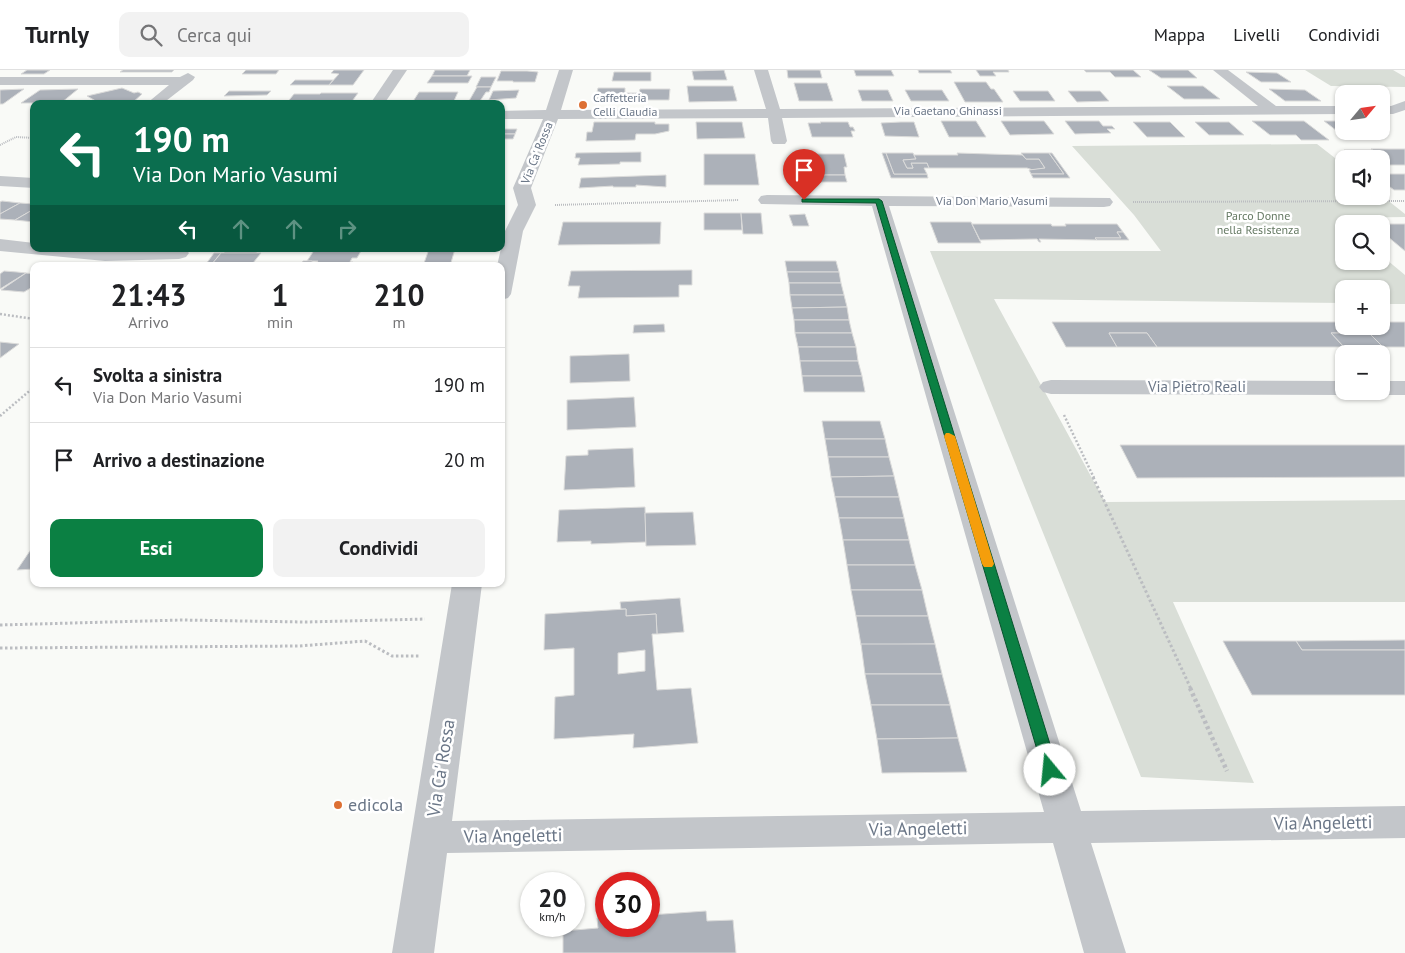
<!DOCTYPE html>
<html lang="it">
<head>
<meta charset="utf-8">
<style>
	body { margin:0; font-family:"PT Sans",sans-serif; background:#f2f2f2; color:#202124; height:100vh; display:flex; flex-direction:column; font-size:19px; white-space:nowrap }
	* { box-sizing:border-box; margin:0 }
	p { font-size:16px; color:#757577 }
	.icon { flex:none; width:28px; height:28px; fill:none; stroke:currentColor; stroke-width:2; stroke-linecap:round; stroke-linejoin:round }
	.map { position:relative; flex:1; overflow:hidden }
	.panel { position:absolute; left:30px; top:192px; width:475px; height:325px; display:flex; flex-direction:column; background:#fff; border-radius:10px; box-shadow:0 1px 4px #0004 }
	.panel>* { flex:none }
	.guide { position:absolute; left:30px; top:30px; width:475px; height:152px; border-radius:10px; box-shadow:0 1px 4px #0004; background:#0b6e4f; color:#fff; overflow:hidden }
	.needle { width:32px; rotate:61deg }
	.controls { position:absolute; left:1335px; top:15px; display:grid; gap:10px }
	.controls a { display:grid; place-items:center; width:55px; height:55px; border-radius:10px; background:#fff; box-shadow:0 1px 4px #0004; font-size:25px }
	.speed { position:absolute; left:520px; top:802px; display:flex; gap:10px; font-size:25px; font-weight:700; text-align:center }
	.speed>* { display:grid; place-content:center; width:65px; height:65px; border-radius:50%; background:#fff; box-shadow:0 1px 4px #0004; line-height:1 }
	.speed small { font-size:12px; font-weight:400 }
	.speed .limit { border:8px solid #d22; background:#fff; color:#111 }
	.pin { position:absolute; display:grid; place-items:center; width:42px; height:42px; color:#fff; margin:-51px -21px; border-radius:50% 50% 50% 0; rotate:-45deg; box-shadow:0 0 5px #0007 }
	.pin .icon { rotate:45deg }
	.me { position:absolute; width:55px; margin:-28px; rotate:343deg; stroke-linejoin:round; filter:drop-shadow(0 0 4px #0008) }
	.turn { display:flex; align-items:center; gap:18px; height:105px; padding:0 20px; font-size:22px }
	.turn .icon { width:65px; height:65px; stroke-width:2.5 }
	.turn b { display:block; font-size:35px; line-height:42px }
	.lanes { display:flex; align-items:center; height:48px; padding:0 20px; background:#0003; justify-content:center; gap:25px; direction:ltr }
	.lanes .off { opacity:.35 }
	.eta { display:flex; justify-content:space-evenly; align-items:center; height:85px; text-align:center }
	.eta b { font-size:30px; font-weight:700; line-height:35px }
	.cta { display:flex; gap:10px; margin-top:auto; padding:10px 20px }
	.cta a { flex:1; height:58px; border-radius:10px; background:#0b8043; color:#fff; font-size:20px; font-weight:700; line-height:58px; text-align:center }
	.cta a+a { background:#f2f2f2; color:#202124 }
	ul { padding:0; list-style:none }
	li { display:flex; align-items:center; gap:15px; height:75px; padding:0 20px; border-top:1px solid #e0e0e0 }
	li div { flex:1 }
	li b { display:block; font-size:19px }
	li em { font-style:normal }
	header { display:flex; align-items:center; gap:30px; box-sizing:border-box; height:70px; padding:0 25px; background:#fff; border-bottom:1px solid #e0e0e0 }
	header strong { font-size:24px }
	nav { display:flex; gap:28px; margin-inline-start:auto; font-size:18px }
	.search { width:350px; height:45px; background:#f2f2f2; display:flex; align-items:center; gap:12px; box-sizing:border-box; padding:0 18px; border-radius:10px; color:#757577; font-size:19px }
	.map>svg:first-child { display:block }
</style>
</head>
<body>
<header>
<strong>Turnly</strong>
<div class="search"><svg class="icon" aria-label="search" viewBox="0 0 24 24"><circle cx="10" cy="10" r="6"/><path d="M15 15l6 6"/></svg>Cerca qui</div>
<nav><a>Mappa</a><a>Livelli</a><a>Condividi</a></nav>
</header>
<div class="map">
<svg width="1405" height="883" viewBox="0 0 1405 883">
	<rect width="100%" height="100%" fill="#f9faf7"/>
	<g fill="#d9ded7">
		<polygon points="1305,0 1393,0 1405,7 1405,17 1331,16"/>
		<polygon points="1317,74 1344,95 1344,126 1381,125 1405,144 1405,147 1338,148 1344,154 1344,191 1381,191 1381,185 1405,205 1405,234 1381,234 1381,219 1344,219 1344,233 994,229 1105,432 1405,430 1405,532 1173,532 1254,713 1141,707 930,181 1161,181 1134,145 1072,76"/>
	</g>
	<g fill="#acb1b9" stroke="#dbdbda" fill-rule="evenodd">
		<polygon points="27,0 50,0 44,4 21,4"/>
		<polygon points="123,0 174,0 172,2 120,2"/>
		<polygon points="246,0 279,0 276,4 242,4"/>
		<polygon points="334,0 364,0 353,15 329,15 339,4 331,3"/>
		<polygon points="435,0 470,0 467,6 432,6"/>
		<polygon points="724,0 727,10 694,10 692,1"/>
		<polygon points="787,0 820,0 822,8 788,8"/>
		<polygon points="854,0 891,0 894,6 856,6"/>
		<polygon points="918,0 950,0 952,3 919,3"/>
		<polygon points="976,0 1008,0 1009,2 993,2 996,6 980,6"/>
		<polygon points="1084,0 1133,0 1141,7 1115,7 1110,2 1086,2"/>
		<polygon points="1149,0 1188,0 1197,8 1161,8"/>
		<polygon points="501,1 527,1 538,2 535,12 513,12 513,11 497,11"/>
		<polygon points="614,2 651,2 651,11 612,11"/>
		<polygon points="1246,2 1277,3 1291,12 1261,12"/>
		<polygon points="432,6 472,6 468,13 427,13"/>
		<polygon points="481,7 496,7 491,17 476,17"/>
		<polygon points="295,10 333,10 329,15 290,15"/>
		<polygon points="954,12 986,12 991,19 994,19 1003,32 965,32"/>
		<polygon points="794,13 827,13 833,31 799,31"/>
		<polygon points="687,16 733,16 737,31 689,32"/>
		<polygon points="1167,16 1203,16 1220,29 1184,29"/>
		<polygon points="477,17 491,17 489,22 486,22 480,31 469,31"/>
		<polygon points="122,18 134,23 138,22 142,24 131,34 101,34 87,26"/>
		<polygon points="598,18 625,18 625,23 639,23 640,19 670,19 669,30 595,30"/>
		<polygon points="24,19 3,34 0,34 0,20"/>
		<polygon points="78,19 61,33 21,33 40,20"/>
		<polygon points="1269,19 1305,20 1321,31 1285,31"/>
		<polygon points="519,20 516,28 489,30 493,21"/>
		<polygon points="858,20 888,20 893,31 862,31"/>
		<polygon points="905,20 942,20 949,31 911,31"/>
		<polygon points="229,21 271,21 267,25 224,26"/>
		<polygon points="1013,21 1048,21 1055,31 1020,31"/>
		<polygon points="1068,21 1100,21 1109,31 1077,32"/>
		<polygon points="419,22 458,22 453,33 449,34 412,33"/>
		<polygon points="321,23 358,23 350,34 286,34 294,24 320,24"/>
		<polygon points="941,51 976,51 986,67 949,67"/>
		<polygon points="1001,51 1044,51 1054,64 1010,65"/>
		<polygon points="1065,51 1099,51 1103,56 1112,56 1115,59 1107,59 1111,63 1075,64"/>
		<polygon points="1252,51 1304,51 1329,70 1301,70 1296,65 1270,65"/>
		<polygon points="1324,51 1344,51 1344,61 1372,61 1376,64 1341,64"/>
		<polygon points="594,52 655,52 655,54 669,54 669,61 655,64 636,64 635,70 586,71 587,62 592,62"/>
		<polygon points="696,52 742,52 745,68 697,69"/>
		<polygon points="820,52 848,52 850,57 853,57 855,61 851,61 853,67 812,67 808,53 821,53"/>
		<polygon points="901,52 914,52 919,67 885,66 881,53"/>
		<polygon points="1133,52 1170,52 1185,67 1147,67"/>
		<polygon points="1195,52 1229,52 1244,65 1209,65"/>
		<polygon points="501,59 517,59 515,64 501,64"/>
		<polygon points="501,64 515,64 513,69 501,69"/>
		<polygon points="1371,79 1405,79 1405,95 1381,95 1381,89 1355,89 1344,80 1373,80"/>
		<polygon points="641,82 641,92 620,92 620,94 578,95 580,88 575,88 576,83"/>
		<polygon points="882,83 886,83 894,104 927,104 928,108 891,108"/>
		<polygon points="886,83 913,83 916,89 903,90 907,98 913,98 911,93 927,93 929,98 924,98 927,104 894,104"/>
		<polygon points="957,83 1022,85 1026,89 1039,89 1045,98 1033,100 1027,98 929,98 927,93 911,93 913,98 907,98 903,90 916,89 914,85 958,85"/>
		<polygon points="1021,83 1049,83 1064,104 1031,104 1029,100 1045,98 1039,89 1026,89"/>
		<polygon points="1049,83 1052,83 1070,108 1033,108 1031,104 1064,104"/>
		<polygon points="704,84 755,84 759,115 704,115"/>
		<polygon points="807,84 844,84 847,97 844,97 845,105 807,105 805,93 808,93"/>
		<polygon points="1381,104 1405,104 1405,120 1394,120 1381,110"/>
		<polygon points="666,105 666,117 636,115 636,117 613,117 613,116 579,118 581,108"/>
		<polygon points="807,105 845,105 847,112 808,112"/>
		<polygon points="2,131 20,133 0,144 0,132"/>
		<polygon points="20,133 34,134 34,139 15,150 0,149 0,144"/>
		<polygon points="34,139 34,152 15,150"/>
		<polygon points="704,143 741,143 742,160 704,160"/>
		<polygon points="741,143 761,143 763,164 743,164"/>
		<polygon points="805,144 809,156 793,156 789,145"/>
		<polygon points="563,152 661,152 660,174 558,175"/>
		<polygon points="930,152 971,152 981,173 938,173"/>
		<polygon points="972,154 1051,154 1052,156 1066,156 1065,154 1117,154 1123,162 1117,162 1121,168 1095,168 1097,170 1039,169 1041,172 1039,172 1037,169 980,170"/>
		<polygon points="1373,154 1405,154 1405,181 1381,161 1381,154"/>
		<polygon points="1117,162 1123,162 1129,170 1097,170 1095,168 1121,168"/>
		<polygon points="228,179 259,179 256,183 224,183"/>
		<polygon points="315,179 359,179 358,181 361,181 357,188 352,188 350,192 353,192 351,196 314,196 318,191 307,191"/>
		<polygon points="429,179 455,179 450,196 423,196"/>
		<polygon points="214,183 221,183 212,194 206,194"/>
		<polygon points="221,183 261,183 253,193 212,194"/>
		<polygon points="303,191 312,191 312,193 317,192 314,196 300,196"/>
		<polygon points="785,191 836,191 839,202 787,202"/>
		<polygon points="206,194 238,194 237,195 205,196"/>
		<polygon points="692,200 692,215 679,215 679,227 578,228 580,216 568,216 571,201"/>
		<polygon points="4,201 17,202 26,203 0,219 0,204"/>
		<polygon points="787,202 839,202 841,213 789,213"/>
		<polygon points="26,203 34,204 34,216 24,222 1,220"/>
		<polygon points="789,213 841,213 844,225 790,225"/>
		<polygon points="790,225 844,225 847,237 792,238"/>
		<polygon points="847,237 849,250 794,250 792,238"/>
		<polygon points="794,250 849,250 852,263 795,263"/>
		<polygon points="1052,252 1344,252 1344,256 1381,256 1381,252 1405,252 1405,277 1383,277 1369,263 1331,263 1344,277 1157,277 1147,263 1109,263 1117,277 1066,277"/>
		<polygon points="664,254 665,262 633,263 634,255"/>
		<polygon points="795,263 852,263 856,277 798,277"/>
		<polygon points="1109,263 1147,263 1157,277 1117,277"/>
		<polygon points="1331,263 1369,263 1383,277 1344,277"/>
		<polygon points="0,272 19,274 0,288"/>
		<polygon points="798,277 856,277 858,291 800,291"/>
		<polygon points="629,284 630,311 570,313 570,286"/>
		<polygon points="800,291 858,291 862,306 802,306"/>
		<polygon points="802,306 862,306 865,322 804,322"/>
		<polygon points="634,327 636,357 567,360 567,330"/>
		<polygon points="822,351 880,351 885,369 825,369"/>
		<polygon points="825,369 885,369 889,387 828,387"/>
		<polygon points="1120,375 1405,375 1405,407 1137,408"/>
		<polygon points="633,378 635,417 564,420 566,386 588,385 588,380"/>
		<polygon points="828,387 889,387 894,406 831,407"/>
		<polygon points="894,406 899,427 835,427 831,407"/>
		<polygon points="835,427 899,427 904,448 839,448"/>
		<polygon points="645,437 646,472 591,474 591,471 557,472 559,440"/>
		<polygon points="693,442 696,475 646,476 645,443"/>
		<polygon points="839,448 904,448 909,470 843,470"/>
		<polygon points="843,470 909,470 915,495 847,495"/>
		<polygon points="34,475 34,499 17,500"/>
		<polygon points="847,495 915,495 922,520 851,520"/>
		<polygon points="851,520 922,520 928,546 856,546"/>
		<polygon points="680,528 684,562 657,564 656,544 626,546 626,539 621,539 620,532"/>
		<path d="M626,539v7l30,-2 1,20h-5l5,56 34,-2 7,55 -65,5 1,-14 -80,5 1,-42 19,-2v-47l-30,2 1,-36zM645,580v21l-27,3v-21z"/>
		<polygon points="856,546 928,546 935,574 861,575"/>
		<polygon points="1405,570 1405,580 1302,580 1296,571"/>
		<polygon points="1223,571 1296,571 1302,580 1405,580 1405,625 1252,625"/>
		<polygon points="861,574 935,574 942,604 865,604"/>
		<polygon points="865,604 942,604 950,635 871,635"/>
		<polygon points="871,635 950,635 958,668 877,669"/>
		<polygon points="958,668 967,702 882,703 877,669"/>
		<polygon points="706,841 707,851 733,850 736,883 563,883 563,861 598,858 597,848 606,847 606,856 649,856 649,845"/>
	</g>
	<g fill="none" stroke-linecap="round" stroke-linejoin="round">
		<g stroke="#bbbdc1" stroke-width="2" stroke-dasharray="1 1" stroke-linecap="butt">
			<polyline points="0,75 16,67 34,68"/>
			<polyline points="1133,132 1405,131"/>
			<polyline points="555,135 739,130"/>
		</g>
		<g stroke="#bbbdc1" stroke-width="2.5" stroke-dasharray="2 2" stroke-linecap="butt">
			<polyline points="0,244 34,249"/>
			<polyline points="1064,345 1094,408"/>
			<polyline points="0,346 34,317"/>
		</g>
		<g stroke="#bbbdc1" stroke-width="3" stroke-dasharray="2.5 2.5" stroke-linecap="butt">
			<polyline points="1093,407 1191,619"/>
			<polyline points="0,555 182,550 305,552 425,549"/>
			<polyline points="0,578 299,576 365,571 392,586 420,586"/>
		</g>
		<polyline stroke="#bbbdc1" stroke-width="4.5" stroke-dasharray="3 3" stroke-linecap="butt" points="1190,618 1227,701"/>
		<g fill="#c3c6ca" fill-rule="evenodd">
			<polygon points="393,0 407,0 384,34 370,34"/>
			<polygon points="559,0 573,0 561,40 766,39 754,0 768,0 780,39 1258,36 1213,0 1228,0 1276,36 1344,36 1344,44 782,48 787,71 785,74 773,74 771,71 768,48 558,49 531,118 536,135 523,161 511,224 508,228 501,230 501,196 497,196 505,161 518,135 513,118 543,49 501,49 501,41 546,40"/>
			<polygon points="188,3 195,7 193,10 162,34 146,34 169,15 0,15 0,7 180,7"/>
			<polygon points="1405,31 1405,40 1393,44 1381,44 1381,36 1391,36"/>
			<polygon points="0,106 34,108 34,118 0,116"/>
			<polygon points="767,125 1110,128 1113,132 1110,136 1104,137 889,136 1081,741 1405,736 1405,768 1091,773 1126,883 1084,883 1053,773 447,783 434,883 392,883 452,514 482,514 452,751 1044,742 872,136 761,134 758,130 761,126"/>
			<polygon points="0,169 34,173 34,179 185,179 189,183 186,187 179,189 105,191 0,181"/>
			<polygon points="1051,310 1344,311 1344,321 1354,321 1344,325 1051,324 1043,322 1039,317 1043,312"/>
			<polygon points="1381,311 1405,311 1405,325 1381,325 1373,323 1371,321 1381,321"/>
		</g>
	</g>
	<polygon fill="#0b8043" stroke="#07532c" points="802,129 879,129 882,131 1058,700 1056,704 1050,706 1045,704 1043,700 876,133 804,132 802,132"/>
	<polygon fill="#f59e0b" points="946,363 949,363 955,366 994,494 992,497 984,497 982,494 944,366"/>
	<g fill="#dd7034" stroke="#fff" stroke-width="2">
		<circle cx="583" cy="35" r="5"/>
		<circle cx="338" cy="735" r="5"/>
	</g>
	<g text-anchor="middle" stroke-width="5" stroke-linejoin="round" paint-order="stroke">
		<g font-size="12" fill="#6a7687" stroke="#fff" text-anchor="start">
			<text x="593" y="32">Caffetteria<tspan x="593" dy="14">Celli Claudia</tspan></text>
		</g>
		<g font-size="12" fill="#6a7687" stroke="#fff">
			<text x="948" y="45">Via Gaetano Ghinassi</text>
			<text transform="translate(537 83) rotate(-68)" y="4">Via Ca' Rossa</text>
			<text x="992" y="135">Via Don Mario Vasumi</text>
		</g>
		<g font-size="12" fill="#667a64" stroke="#fff">
			<text x="1258" y="150">Parco Donne<tspan x="1258" dy="14">nella Resistenza</tspan></text>
		</g>
		<g font-size="15" fill="#6a7687" stroke="#fff">
			<text x="1197" y="322">Via Pietro Reali</text>
		</g>
		<g font-size="18" fill="#6a7687" stroke="#fff">
			<text transform="translate(441 698) rotate(-81)" y="6">Via Ca' Rossa</text>
			<text transform="translate(1323 753) rotate(-1)" y="6">Via Angeletti</text>
			<text transform="translate(918 759) rotate(-1)" y="6">Via Angeletti</text>
			<text transform="translate(513 766) rotate(-1)" y="6">Via Angeletti</text>
		</g>
		<g font-size="18" fill="#6a7687" stroke="#fff" text-anchor="start">
			<text x="348" y="741">edicola</text>
		</g>
	</g>
</svg>
<div class="controls">
<a><svg class="needle" viewBox="-14 -14 28 28"><path d="M0-13l5 13h-10z" fill="#e53935"/><path d="M0 13l5-13h-10z" fill="#757577"/></svg></a>
<a><svg class="icon" aria-label="sound" viewBox="0 0 24 24"><path d="M4 9h4l5-4v14l-5-4H4zM17 9q2 3 0 6"/></svg></a>
<a><svg class="icon" aria-label="search" viewBox="0 0 24 24"><circle cx="10" cy="10" r="6"/><path d="M15 15l6 6"/></svg></a>
<a>+</a>
<a>−</a>
</div>
<div class="speed"><div>20<small>km/h</small></div><div class="limit">30</div></div>
<div class="pin" style="left:804px;top:130px;background:#d93025"><svg class="icon" aria-label="arrive" viewBox="0 0 24 24"><path d="M6 21V4h12l-3 4 3 4H6"/></svg></div>
<svg class="me" style="left:1050px;top:700px" viewBox="-20 -20 40 40"><circle r="19" fill="#fff"/><path d="M0-13L10 11 0 6-10 11z" fill="#0b8043"/></svg>
<div class="guide">
<div class="turn"><svg class="icon" aria-label="left" viewBox="0 0 24 24"><path d="M17 20v-9H6M10 6l-5 5 5 5"/></svg><div><b>190 m</b>Via Don Mario Vasumi</div></div>
<div class="lanes"><svg class="icon" aria-label="left" viewBox="0 0 24 24"><path d="M17 20v-9H6M10 6l-5 5 5 5"/></svg><svg class="icon off" aria-label="ahead" viewBox="0 0 24 24"><path d="M12 20V5M6 11l6-6 6 6"/></svg><svg class="icon off" aria-label="ahead" viewBox="0 0 24 24"><path d="M12 20V5M6 11l6-6 6 6"/></svg><svg class="icon off" aria-label="right" viewBox="0 0 24 24"><path d="M7 20v-9h11M14 6l5 5-5 5"/></svg></div>
</div>
<section class="panel">
<div class="eta">
<div><b>21:43</b><p>Arrivo</p></div>
<div><b>1</b><p>min</p></div>
<div><b>210</b><p>m</p></div>
</div>
<ul>
<li><svg class="icon" aria-label="left" viewBox="0 0 24 24"><path d="M17 20v-9H6M10 6l-5 5 5 5"/></svg><div><b>Svolta a sinistra</b><p>Via Don Mario Vasumi</p></div><em>190 m</em></li>
<li><svg class="icon" aria-label="arrive" viewBox="0 0 24 24"><path d="M6 21V4h12l-3 4 3 4H6"/></svg><div><b>Arrivo a destinazione</b></div><em>20 m</em></li>
</ul>
<div class="cta"><a>Esci</a><a>Condividi</a></div>
</section>
</div>
</body>
</html>
